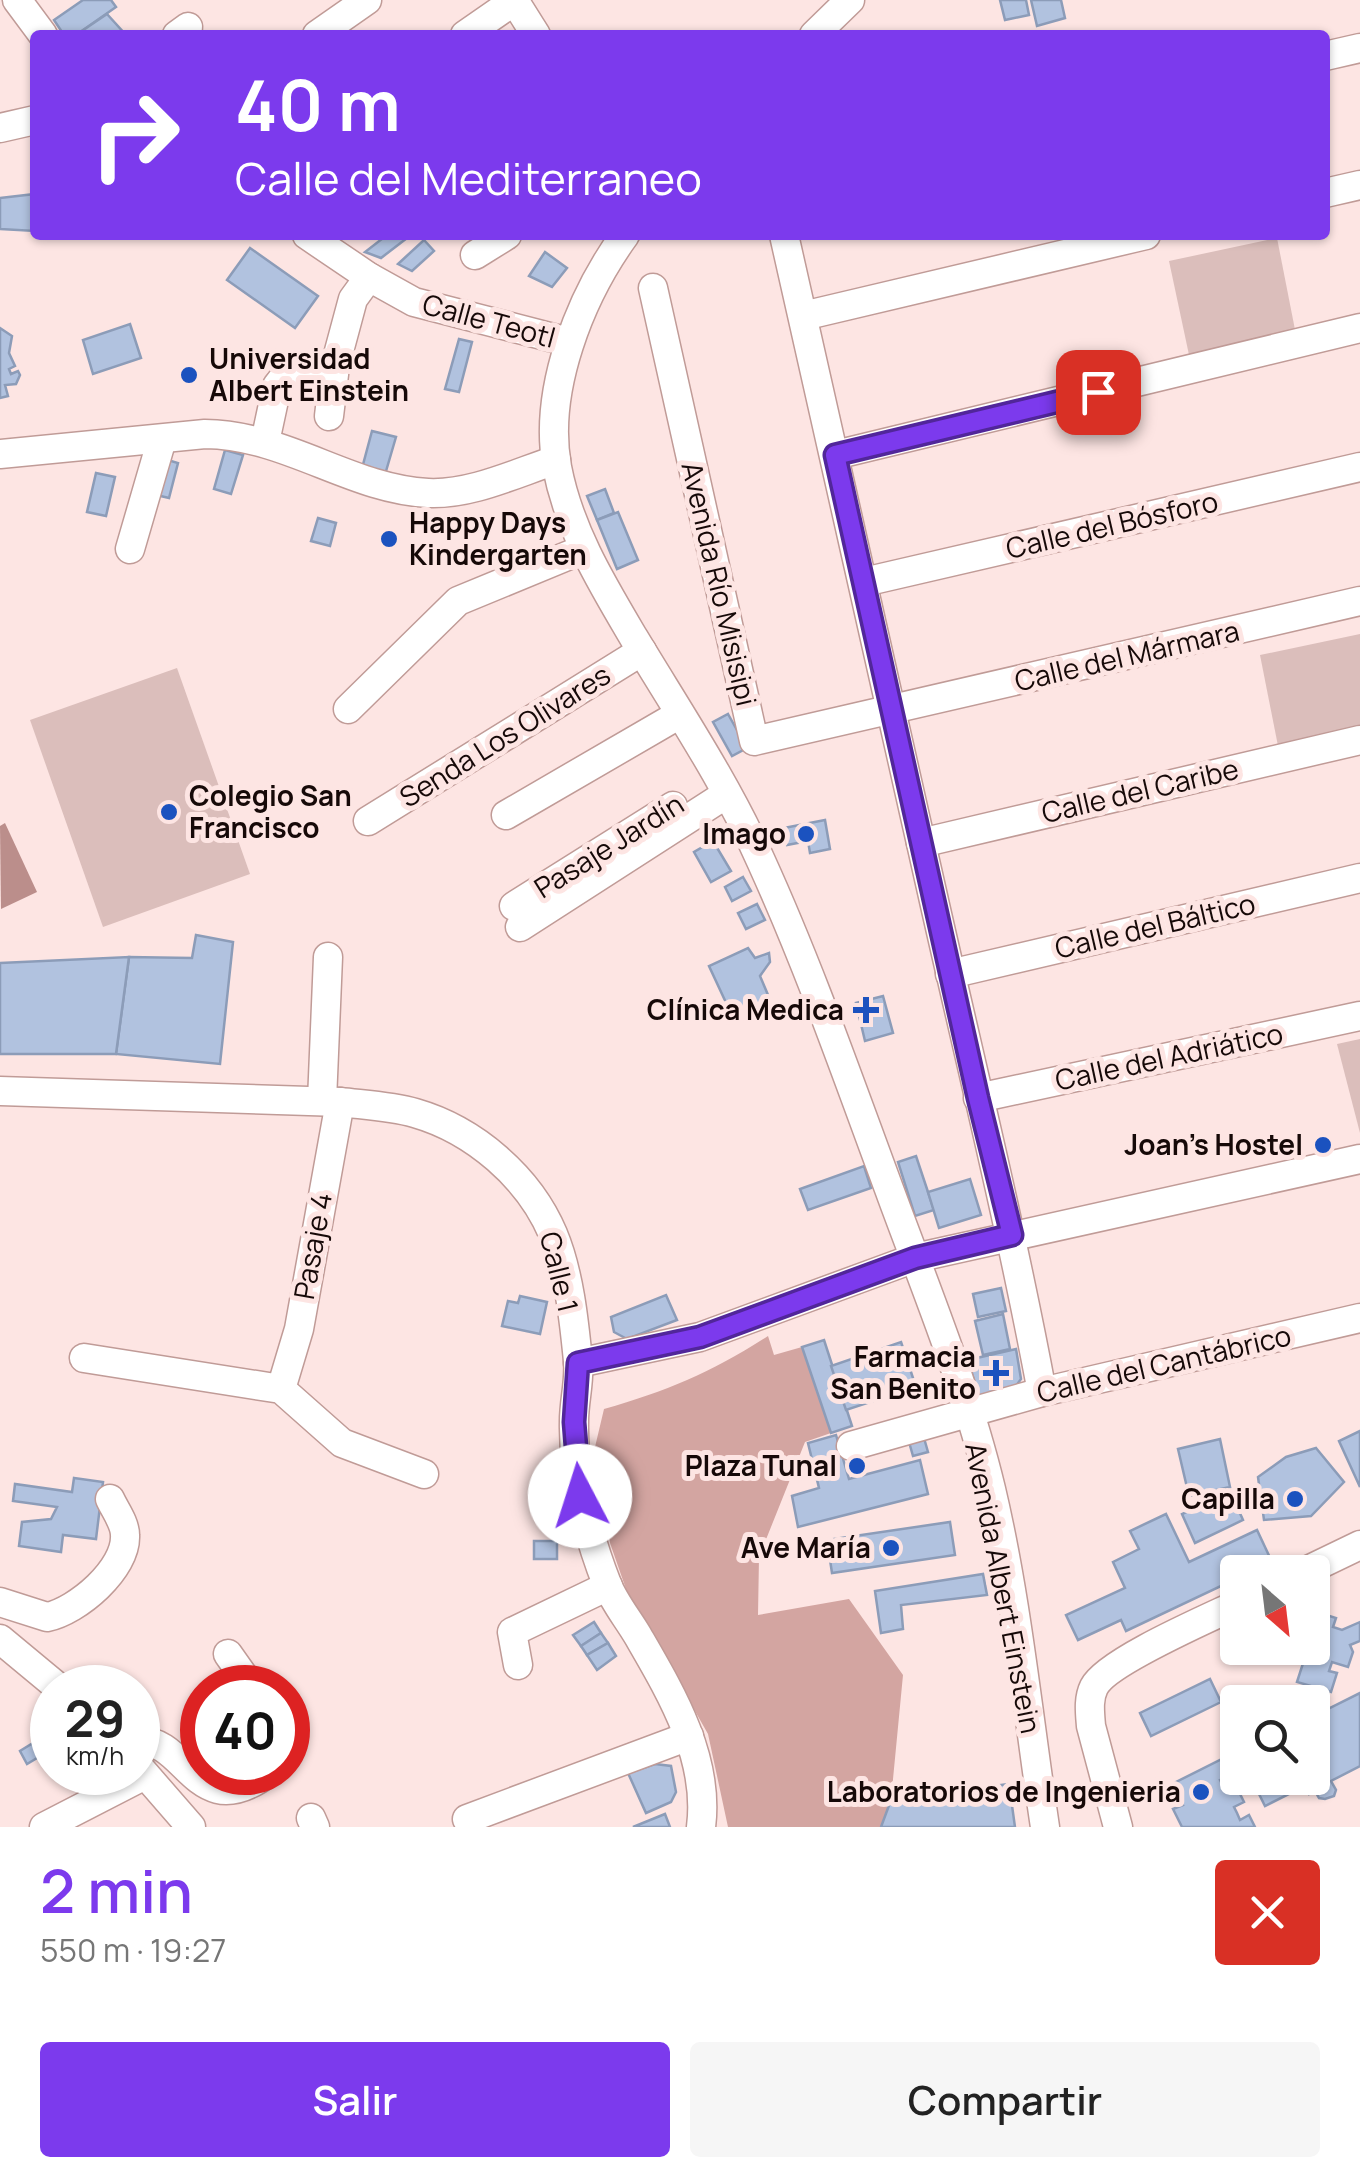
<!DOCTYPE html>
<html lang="es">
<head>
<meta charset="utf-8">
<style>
	body { margin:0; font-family:Manrope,sans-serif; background:#f6f6f6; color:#222; height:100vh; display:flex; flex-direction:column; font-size:38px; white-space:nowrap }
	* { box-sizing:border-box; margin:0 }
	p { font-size:32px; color:#767676 }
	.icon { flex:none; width:55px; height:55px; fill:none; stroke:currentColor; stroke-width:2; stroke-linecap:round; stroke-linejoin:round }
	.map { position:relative; height:1827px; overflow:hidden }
	.panel { display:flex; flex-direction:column; background:#fff; flex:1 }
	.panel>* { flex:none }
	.top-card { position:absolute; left:30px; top:30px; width:1300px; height:210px; border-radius:10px; box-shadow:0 2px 8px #0004; background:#7c3aed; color:#fff; overflow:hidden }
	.needle { width:65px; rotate:152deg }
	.controls { position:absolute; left:1220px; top:1555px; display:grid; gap:20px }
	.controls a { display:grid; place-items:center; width:110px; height:110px; border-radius:10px; background:#fff; box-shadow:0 2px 8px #0004; font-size:50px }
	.speed { position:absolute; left:30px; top:1665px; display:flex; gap:20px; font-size:50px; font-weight:700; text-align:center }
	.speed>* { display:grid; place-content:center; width:130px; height:130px; border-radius:50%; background:#fff; box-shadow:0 2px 8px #0004; line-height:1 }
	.speed small { font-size:25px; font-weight:400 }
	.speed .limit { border:15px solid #d22; background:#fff; color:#111 }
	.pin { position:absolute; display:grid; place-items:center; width:85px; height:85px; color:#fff; margin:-42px; border-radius:20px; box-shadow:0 5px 15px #0006 }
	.me { position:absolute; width:110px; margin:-55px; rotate:355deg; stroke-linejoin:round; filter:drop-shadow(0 0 8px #0008) }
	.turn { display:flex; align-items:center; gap:35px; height:210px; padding:0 40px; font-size:45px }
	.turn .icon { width:130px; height:130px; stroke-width:2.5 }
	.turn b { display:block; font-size:70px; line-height:85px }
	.round { display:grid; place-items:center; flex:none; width:105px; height:105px; border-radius:10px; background:#f6f6f6 }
	.headline { display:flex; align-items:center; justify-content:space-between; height:170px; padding:0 40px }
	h1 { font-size:60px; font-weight:600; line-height:75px; color:#7c3aed }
	.action { display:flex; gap:20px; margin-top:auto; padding:20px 40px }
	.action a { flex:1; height:115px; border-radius:10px; background:#7c3aed; color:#fff; font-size:40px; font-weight:600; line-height:115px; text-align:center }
	.action a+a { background:#f6f6f6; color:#222 }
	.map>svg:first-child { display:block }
</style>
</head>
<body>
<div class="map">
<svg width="1360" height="1827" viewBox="0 0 1360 1827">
	<rect width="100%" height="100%" fill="#fde5e3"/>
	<g fill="#dbbebb">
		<polygon points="1277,238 1298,345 1192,369 1169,261"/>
		<polygon points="1360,634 1360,733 1279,751 1260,655"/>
		<polygon points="177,668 250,874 103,927 30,720"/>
		<polygon points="1360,1039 1360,1133 1337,1044"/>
	</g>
	<path fill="#d3a5a1" d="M768,1336l6,19 28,-8 29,86 -26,9 -46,115 -1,58 91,-16 54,76 -12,125 -10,27h-153l-20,-93 -82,-145 -16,-46 -15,-96 9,-38c64,-18 108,-37 164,-73z"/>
	<polygon fill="#bb8e8b" points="5,823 37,892 1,909 0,826"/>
	<g fill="#b1c2df" stroke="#8c9cb8" stroke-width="2.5">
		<polygon points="83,0 111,0 116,7 76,35 64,35 54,20"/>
		<polygon points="1000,0 1026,0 1029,15 1005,20"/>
		<polygon points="1031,0 1061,0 1065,18 1037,26"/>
		<polygon points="107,14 126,35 76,35"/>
		<polygon points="35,194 35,231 0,229 0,198"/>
		<polygon points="387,235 411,235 381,258 365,252"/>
		<polygon points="424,240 434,251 412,271 398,264"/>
		<polygon points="250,248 318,296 295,328 227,280"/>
		<polygon points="545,252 567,268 552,287 529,276"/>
		<polygon points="130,324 141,358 93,374 83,340"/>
		<polygon points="0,328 12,336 9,353 15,366 9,369 11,374 18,371 20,375 16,384 5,385 8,396 0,398"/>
		<polygon points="459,339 472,342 459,392 445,389"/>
		<polygon points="372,431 396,437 384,478 361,472"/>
		<polygon points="225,450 243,455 231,494 214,489"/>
		<polygon points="161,458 178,463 169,498 152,494"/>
		<polygon points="96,473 115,477 106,516 87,512"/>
		<polygon points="605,489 614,513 597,520 587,496"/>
		<polygon points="618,512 638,560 617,569 597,520"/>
		<polygon points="318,518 336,523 330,546 311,541"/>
		<polygon points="728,714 747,748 732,756 713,722"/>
		<polygon points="825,820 830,849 810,853 808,841 787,845 784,828"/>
		<polygon points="713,841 731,871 711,882 694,852"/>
		<polygon points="743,877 751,891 732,901 725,887"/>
		<polygon points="757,904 765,920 746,929 738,913"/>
		<polygon points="196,935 233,942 220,1064 116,1054 129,957 192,958"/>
		<polygon points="748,948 755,958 769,953 770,962 760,976 771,1002 735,1022 709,966"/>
		<polygon points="129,957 116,1054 0,1054 0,963"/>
		<polygon points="883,996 893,1033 865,1041 856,1003"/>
		<polygon points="916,1156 934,1210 915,1216 898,1162"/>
		<polygon points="864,1166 871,1188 808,1210 800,1189"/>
		<polygon points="970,1179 981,1215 939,1228 928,1192"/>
		<polygon points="1001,1288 1006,1311 978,1317 973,1294"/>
		<polygon points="666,1295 677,1320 627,1339 614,1332 611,1317"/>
		<polygon points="520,1296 547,1302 540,1334 502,1326 508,1301 518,1303"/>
		<polygon points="1003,1314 1010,1349 983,1355 975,1321"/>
		<polygon points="824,1340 852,1426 831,1433 802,1347"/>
		<polygon points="901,1342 916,1387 846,1410 831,1366"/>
		<polygon points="1016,1349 1021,1379 1016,1386 979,1397 968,1360"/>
		<polygon points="1360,1431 1360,1487 1339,1441"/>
		<polygon points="836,1435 849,1479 920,1460 928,1494 798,1527 792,1496 819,1488 808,1443"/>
		<polygon points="924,1438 928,1452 913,1456 909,1442"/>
		<polygon points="1220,1439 1230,1487 1189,1496 1178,1449"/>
		<polygon points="1316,1448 1344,1482 1311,1516 1264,1520 1258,1477 1286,1457"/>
		<polygon points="74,1478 103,1482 96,1539 63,1535 61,1552 19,1546 22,1522 51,1519 57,1507 13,1501 15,1484 72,1492"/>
		<polygon points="1230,1491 1243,1520 1195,1543 1182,1514"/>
		<polygon points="1166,1514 1189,1562 1257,1530 1272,1562 1249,1572 1238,1572 1238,1578 1126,1631 1121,1620 1078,1640 1066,1615 1125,1588 1113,1562 1139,1549 1130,1531"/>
		<polygon points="950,1522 955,1555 832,1573 827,1540"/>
		<rect x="534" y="1541" width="23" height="18"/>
		<polygon points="983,1574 987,1595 901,1605 903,1629 881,1633 875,1591"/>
		<polygon points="1320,1613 1336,1618 1333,1627 1342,1630 1360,1622 1360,1641 1350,1645 1353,1652 1348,1667 1332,1662 1329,1671 1337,1673 1331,1692 1297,1682 1307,1651 1295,1648 1312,1648 1312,1634"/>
		<polygon points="594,1622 601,1633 581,1646 573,1635"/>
		<polygon points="601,1633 608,1643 587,1655 581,1646"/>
		<polygon points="608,1643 616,1656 597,1670 587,1655"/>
		<polygon points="1210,1679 1221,1702 1151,1736 1140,1713"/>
		<polygon points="1360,1693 1360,1766 1331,1781 1336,1790 1334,1796 1325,1799 1319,1798 1315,1791 1309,1794 1305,1786 1265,1806 1251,1778 1312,1778 1312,1717"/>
		<polygon points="46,1735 52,1749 27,1764 20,1751"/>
		<polygon points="1222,1759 1230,1775 1220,1780 1226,1791 1236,1786 1244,1802 1234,1807 1237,1813 1240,1820 1249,1815 1255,1827 1182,1827 1173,1809 1183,1805 1179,1796 1168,1801 1162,1789"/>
		<polygon points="655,1764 671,1766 676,1792 671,1802 646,1813 628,1773"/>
		<polygon points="1009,1784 1015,1827 881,1827 891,1800"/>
		<polygon points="665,1814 670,1827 633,1827"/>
	</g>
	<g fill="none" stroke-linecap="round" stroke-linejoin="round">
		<defs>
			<g id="minor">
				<polyline points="17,0 43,35"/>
				<polyline points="514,0 536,35"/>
				<polyline points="177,35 188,27"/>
				<polyline points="317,35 367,0"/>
				<polyline points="465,35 514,1"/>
				<polyline points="814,35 850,0"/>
				<polyline points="1325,56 1360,48"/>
				<polyline points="0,128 35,120"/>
				<polyline points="1325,193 1360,185"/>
				<polyline points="307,235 369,277 414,302 569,342"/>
				<path d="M625,235c-45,62 -82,155 -68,232 12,63 45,117 77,171 44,73 93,146 127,223 50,110 89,223 131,336 35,95 75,192 99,292 26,110 37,226 54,338"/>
				<path d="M784,235c49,216 97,432 146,648 38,170 80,338 112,509"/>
				<polyline points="475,255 507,235"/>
				<polyline points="653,288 754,741 1360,601"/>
				<polyline points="803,316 1146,235"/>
				<polyline points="329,416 335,366"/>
				<polyline points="265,442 277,386 287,373 335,366 353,299 369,277"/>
				<path d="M0,454l205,-20c82,1 145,55 223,59 43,2 88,-20 128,-33"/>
				<polyline points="835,455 1360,328"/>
				<polyline points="130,549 162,439"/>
				<polyline points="864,582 1360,467"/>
				<polyline points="348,709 458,601 584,549"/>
				<polyline points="506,815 680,714"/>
				<polyline points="368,821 642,651"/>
				<polyline points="921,843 1360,740"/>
				<polyline points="514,906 673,806"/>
				<polyline points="520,927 725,795"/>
				<polyline points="950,974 1360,878"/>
				<path d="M0,1091l340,11c25,3 51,4 75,11 59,17 114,64 138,121 16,38 21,86 25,127 2,19 -4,40 -4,60 -1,55 13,112 33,163 7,18 21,35 31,52 33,57 72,122 63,191"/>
				<polyline points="978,1098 1360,1016"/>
				<polyline points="322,1101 328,957"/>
				<polyline points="84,1358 281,1389 342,1443 424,1474"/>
				<polyline points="578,1363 700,1337 915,1258 1360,1159"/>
				<polyline points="281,1389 299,1329 340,1102"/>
				<polyline points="851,1446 1042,1392 1360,1318"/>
				<polyline points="1304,1572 1360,1545"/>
				<path d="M0,1602l47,15c30,-6 80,-48 78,-82 0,-12 -10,-25 -15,-36"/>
				<polyline points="0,1639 59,1688"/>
				<polyline points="228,1654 252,1688"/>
				<polyline points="518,1665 512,1632 608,1586"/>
				<path d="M138,1741c50,-3 58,86 131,31"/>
				<polyline points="138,1766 191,1827"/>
				<polyline points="311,1818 315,1827"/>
				<polyline points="467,1819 689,1736"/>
				<polyline points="44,1827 145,1775"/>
				<path d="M1118,1827l-27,-101c-1,-13 -3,-27 3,-39 12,-25 115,-69 144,-83"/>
			</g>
		</defs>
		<use href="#minor" stroke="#c09b97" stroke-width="31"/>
		<use href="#minor" stroke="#fff" stroke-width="28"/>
	</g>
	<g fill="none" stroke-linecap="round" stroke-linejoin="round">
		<defs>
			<polyline id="route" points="580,1496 574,1422 578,1363 700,1337 915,1258 1012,1235 978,1098 835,455 1098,392"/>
		</defs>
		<use href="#route" stroke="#51269a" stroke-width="25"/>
		<use href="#route" stroke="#7c3aed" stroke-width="18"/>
	</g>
	<g fill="#1b52bf" stroke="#fde5e3" stroke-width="4">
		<circle cx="189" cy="375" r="10"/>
		<circle cx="389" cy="539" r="10"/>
		<circle cx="169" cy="812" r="10"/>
		<circle cx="806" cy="834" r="10"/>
		<path d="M861 995h10v10h10v10h-10v10h-10v-10h-10v-10h10z"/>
		<circle cx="1323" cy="1145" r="10"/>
		<path d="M991 1358h10v10h10v10h-10v10h-10v-10h-10v-10h10z"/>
		<circle cx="857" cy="1466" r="10"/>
		<circle cx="1295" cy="1499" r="10"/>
		<circle cx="891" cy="1548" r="10"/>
		<circle cx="1201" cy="1792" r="10"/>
	</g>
	<g text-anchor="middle" stroke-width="10" stroke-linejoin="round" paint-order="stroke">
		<g font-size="28" fill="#160908" stroke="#fde5e3">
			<text transform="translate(489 321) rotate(15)" y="10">Calle Teotl</text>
			<text transform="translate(1112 525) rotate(-13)" y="10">Calle del Bósforo</text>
			<text transform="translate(719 584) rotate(77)" y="10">Avenida Río Misisipi</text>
			<text transform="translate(1127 656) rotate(-13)" y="10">Calle del Mármara</text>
			<text transform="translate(505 736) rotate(-32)" y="10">Senda Los Olivares</text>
			<text transform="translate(1140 791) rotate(-13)" y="10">Calle del Caribe</text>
			<text transform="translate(609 846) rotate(-32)" y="10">Pasaje Jardín</text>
			<text transform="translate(1155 926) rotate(-13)" y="10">Calle del Báltico</text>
			<text transform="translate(1169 1057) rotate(-12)" y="10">Calle del Adriático</text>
			<text transform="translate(313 1246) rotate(-80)" y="10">Pasaje 4</text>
			<text transform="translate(559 1272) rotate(76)" y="10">Calle 1</text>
			<text transform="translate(1164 1364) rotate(-13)" y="10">Calle del Cantábrico</text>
			<text transform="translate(1003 1588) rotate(79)" y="10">Avenida Albert Einstein</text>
		</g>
		<g font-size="28" font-weight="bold" fill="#160908" stroke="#fde5e3" text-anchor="end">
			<text x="209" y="369" text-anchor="start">Universidad<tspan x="209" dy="32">Albert Einstein</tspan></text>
			<text x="409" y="533" text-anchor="start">Happy Days<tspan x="409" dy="32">Kindergarten</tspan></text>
			<text x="189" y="806" text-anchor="start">Colegio San<tspan x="189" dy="32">Francisco</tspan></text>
			<text x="786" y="844">Imago</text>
			<text x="844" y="1020">Clínica Medica</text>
			<text x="1303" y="1155">Joan's Hostel</text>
			<text x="976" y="1367">Farmacia<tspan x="976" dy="32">San Benito</tspan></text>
			<text x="837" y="1476">Plaza Tunal</text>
			<text x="1275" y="1509">Capilla</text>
			<text x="871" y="1558">Ave María</text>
			<text x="1181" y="1802">Laboratorios de Ingenieria</text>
		</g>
	</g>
</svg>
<div class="controls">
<a><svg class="needle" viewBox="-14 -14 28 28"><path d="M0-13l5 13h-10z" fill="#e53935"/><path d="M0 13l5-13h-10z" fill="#767676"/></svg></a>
<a><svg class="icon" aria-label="search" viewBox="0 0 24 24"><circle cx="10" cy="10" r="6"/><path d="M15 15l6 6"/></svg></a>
</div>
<div class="speed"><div>29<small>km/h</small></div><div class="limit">40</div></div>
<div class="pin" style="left:1098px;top:392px;background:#d93025"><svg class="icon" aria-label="arrive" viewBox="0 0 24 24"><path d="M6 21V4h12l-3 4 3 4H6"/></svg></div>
<svg class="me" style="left:580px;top:1496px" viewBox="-20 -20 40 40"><circle r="19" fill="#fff"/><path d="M0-13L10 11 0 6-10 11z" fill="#7c3aed"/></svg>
<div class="top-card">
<div class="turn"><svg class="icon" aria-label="right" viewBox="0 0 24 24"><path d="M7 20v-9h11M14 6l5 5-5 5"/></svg><div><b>40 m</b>Calle del Mediterraneo</div></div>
</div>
</div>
<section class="panel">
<div class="headline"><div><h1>2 min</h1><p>550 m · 19:27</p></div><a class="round" style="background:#d93025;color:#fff"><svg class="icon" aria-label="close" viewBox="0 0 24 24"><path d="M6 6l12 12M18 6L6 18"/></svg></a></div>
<div class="action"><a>Salir</a><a>Compartir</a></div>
</section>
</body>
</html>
